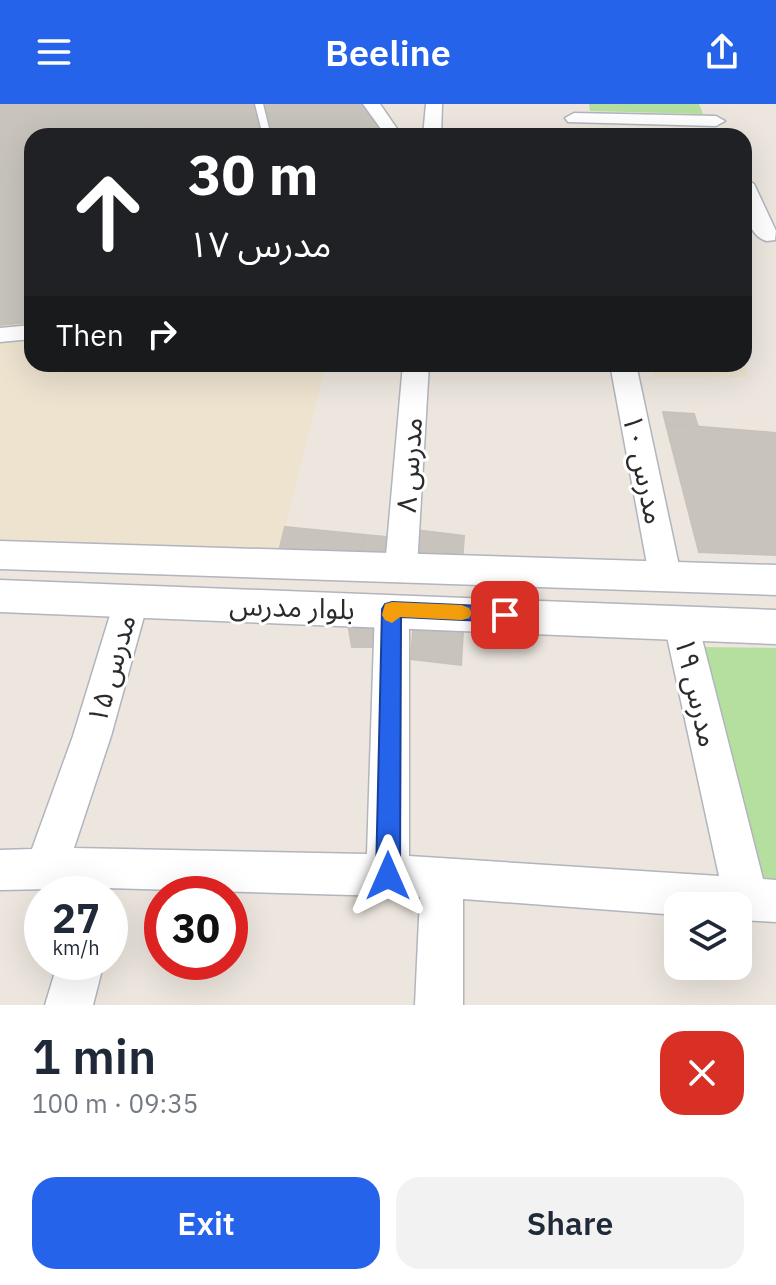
<!DOCTYPE html>
<html lang="en">
<head>
<meta charset="utf-8">
<style>
	body { margin:0; font-family:"IBM Plex Sans","Noto Sans Arabic",sans-serif; background:#f2f2f3; color:#1f2937; height:100vh; display:flex; flex-direction:column; font-size:30px; white-space:nowrap }
	* { box-sizing:border-box; margin:0 }
	p { font-size:26px; color:#747a83 }
	.icon { flex:none; width:44px; height:44px; fill:none; stroke:currentColor; stroke-width:2; stroke-linecap:round; stroke-linejoin:round }
	.map { position:relative; height:901px; overflow:hidden }
	.side { display:flex; flex-direction:column; background:#fff; flex:1 }
	.side>* { flex:none }
	.banner { position:absolute; left:24px; top:24px; width:728px; height:244px; border-radius:24px; box-shadow:0 8px 32px #0002; background:#202124; color:#fff; overflow:hidden }
	.controls { position:absolute; left:664px; top:788px; display:grid; gap:16px }
	.controls a { display:grid; place-items:center; width:88px; height:88px; border-radius:16px; background:#fff; box-shadow:0 8px 32px #0002; font-size:40px }
	.speed { position:absolute; left:24px; top:772px; display:flex; gap:16px; font-size:40px; font-weight:700; text-align:center }
	.speed>* { display:grid; place-content:center; width:104px; height:104px; border-radius:50%; background:#fff; box-shadow:0 8px 32px #0002; line-height:1 }
	.speed small { font-size:20px; font-weight:400 }
	.speed .limit { border:12px solid #d22; background:#fff; color:#111 }
	.pin { position:absolute; display:grid; place-items:center; width:68px; height:68px; color:#fff; margin:-34px; border-radius:16px; box-shadow:0 4px 12px #0006 }
	.me { position:absolute; width:88px; margin:-44px; rotate:0deg; stroke-linejoin:round; filter:drop-shadow(0 0 6px #0008) }
	.turn { display:flex; align-items:center; gap:28px; height:168px; padding:0 32px; font-size:36px }
	.turn .icon { width:104px; height:104px; stroke-width:2.5 }
	.turn b { display:block; font-size:56px; line-height:68px }
	.then { display:flex; align-items:center; height:76px; padding:0 32px; background:#0003; gap:16px; font-size:30px }
	.round { display:grid; place-items:center; flex:none; width:84px; height:84px; border-radius:24px; background:#f2f2f3 }
	.head { display:flex; align-items:center; justify-content:space-between; height:136px; padding:0 32px }
	h1 { font-size:48px; font-weight:600; line-height:60px }
	.button { display:flex; gap:16px; margin-top:auto; padding:16px 32px }
	.button a { flex:1; height:92px; border-radius:24px; background:#2563eb; color:#fff; font-size:32px; font-weight:600; line-height:92px; text-align:center }
	.button a+a { background:#f2f2f3; color:#1f2937 }
	header { display:flex; justify-content:space-between; align-items:center; height:104px; padding:0 32px; background:#2563eb; color:#fff; font-size:36px; font-weight:600 }
	.map>svg:first-child { display:block }
</style>
</head>
<body>
<header><svg class="icon" aria-label="menu" viewBox="0 0 24 24"><path d="M4 6h16M4 12h16M4 18h16"/></svg>Beeline<svg class="icon" aria-label="share" viewBox="0 0 24 24"><path d="M12 15V3M7 8l5-5 5 5M5 13v7h14v-7"/></svg></header>
<div class="map">
<svg width="776" height="901" viewBox="0 0 776 901">
	<rect width="100%" height="100%" fill="#ece6de"/>
	<g fill="#ede3cf">
		<polygon points="32,233 32,260 326,260 278,451 0,439 0,236"/>
		<polygon points="652,260 743,260 749,273 655,274"/>
	</g>
	<g fill="#b4df9e">
		<polygon points="589,0 699,0 703,10 590,7"/>
		<polygon points="698,543 776,544 776,802 769,802"/>
	</g>
	<g fill="#c8c4bd" stroke="#c8c2b8" stroke-width="2">
		<polygon points="0,0 143,0 153,32 32,32 32,218 0,221"/>
		<polygon points="143,0 364,0 387,32 153,32"/>
		<polygon points="663,308 694,310 698,323 666,320"/>
		<polygon points="666,320 776,329 776,451 699,448"/>
		<polygon points="285,423 365,431 361,453 278,451"/>
		<polygon points="415,426 464,432 462,460 412,458"/>
		<polygon points="365,431 397,434 392,454 361,453"/>
		<polygon points="348,520 375,520 376,543 352,543"/>
		<polygon points="413,526 463,527 461,561 411,555"/>
	</g>
	<g fill="none" stroke-linecap="round" stroke-linejoin="round">
		<defs>
			<polygon id="service" points="255,0 263,0 271,32 263,32"/>
			<g id="minor">
				<polygon points="363,0 380,0 402,32 386,32"/>
				<polygon points="426,0 442,0 441,32 423,32"/>
				<polygon points="574,9 716,12 725,17 716,22 568,18 565,14"/>
				<path d="M744,74l10,6 22,47 -1,9 -8,1c-23,-5 -23,-44 -23,-63z"/>
				<polygon points="32,221 32,235 0,238 0,224"/>
				<polygon points="403,260 429,260 417,463 412,471 401,475 390,471 385,463"/>
				<polygon points="610,260 636,260 681,471 677,479 665,483 653,479 649,471"/>
				<polygon points="131,485 143,489 148,498 111,632 74,744 367,750 375,505 380,496 392,492 404,496 409,505 409,752 719,772 664,519 669,510 681,506 693,510 698,519 763,775 776,776 776,818 738,816 738,802 678,802 678,811 463,795 463,901 415,901 420,793 106,784 0,786 0,746 32,745 73,632 114,498 119,489"/>
				<polygon points="58,858 104,858 93,901 45,901"/>
			</g>
			<g id="tertiary">
				<polygon points="0,437 776,461 776,491 0,465"/>
				<polygon points="0,476 776,506 776,540 0,508"/>
			</g>
		</defs>
		<use href="#service" stroke="#b2b4be" stroke-width="3"/>
		<use href="#minor" stroke="#b2b4be" stroke-width="3"/>
		<use href="#tertiary" stroke="#b2b4be" stroke-width="3"/>
		<use href="#service" fill="#fff" fill-rule="evenodd"/>
		<use href="#minor" fill="#fff" fill-rule="evenodd"/>
		<use href="#tertiary" fill="#fff" fill-rule="evenodd"/>
	</g>
	<polygon fill="#2563eb" stroke="#184099" stroke-width="2" points="392,498 505,503 512,506 515,511 512,516 505,518 401,513 400,772 397,780 388,784 379,780 376,772 382,505 385,500"/>
	<polygon fill="#f59e0b" points="392,498 462,501 469,504 472,509 469,514 462,516 400,513 392,519 385,516 382,511 385,500"/>
	<g text-anchor="middle" stroke-width="6" stroke-linejoin="round" paint-order="stroke">
		<g font-size="28" fill="#2b2b2b" stroke="#fff">
			<text transform="translate(409 361) rotate(-86)" y="10">مدرس ۸</text>
			<text transform="translate(644 365) rotate(78)" y="10">مدرس ۱۰</text>
			<text transform="translate(292 503) rotate(2)" y="10">بلوار مدرس</text>
			<text transform="translate(111 565) rotate(-74)" y="10">مدرس ۱۵</text>
			<text transform="translate(697 588) rotate(77)" y="10">مدرس ۱۹</text>
		</g>
	</g>
</svg>
<div class="controls">
<a><svg class="icon" aria-label="layers" viewBox="0 0 24 24"><path d="M12 4l9 5-9 5-9-5zM3 14l9 5 9-5"/></svg></a>
</div>
<div class="speed"><div>27<small>km/h</small></div><div class="limit">30</div></div>
<div class="pin" style="left:505px;top:511px;background:#d93025"><svg class="icon" aria-label="arrive" viewBox="0 0 24 24"><path d="M6 21V4h12l-3 4 3 4H6"/></svg></div>
<svg class="me" style="left:388px;top:772px" viewBox="-20 -20 40 40"><path d="M0-17L14 15 0 8-14 15z" fill="#2563eb" stroke="#fff" stroke-width="4"/></svg>
<div class="banner">
<div class="turn"><svg class="icon" aria-label="ahead" viewBox="0 0 24 24"><path d="M12 20V5M6 11l6-6 6 6"/></svg><div><b>30 m</b>مدرس ۱۷</div></div>
<div class="then">Then<svg class="icon" aria-label="right" viewBox="0 0 24 24"><path d="M7 20v-9h11M14 6l5 5-5 5"/></svg></div>
</div>
</div>
<section class="side">
<div class="head"><div><h1>1 min</h1><p>100 m · 09:35</p></div><a class="round" style="background:#d93025;color:#fff"><svg class="icon" aria-label="close" viewBox="0 0 24 24"><path d="M6 6l12 12M18 6L6 18"/></svg></a></div>
<div class="button"><a>Exit</a><a>Share</a></div>
</section>
</body>
</html>
